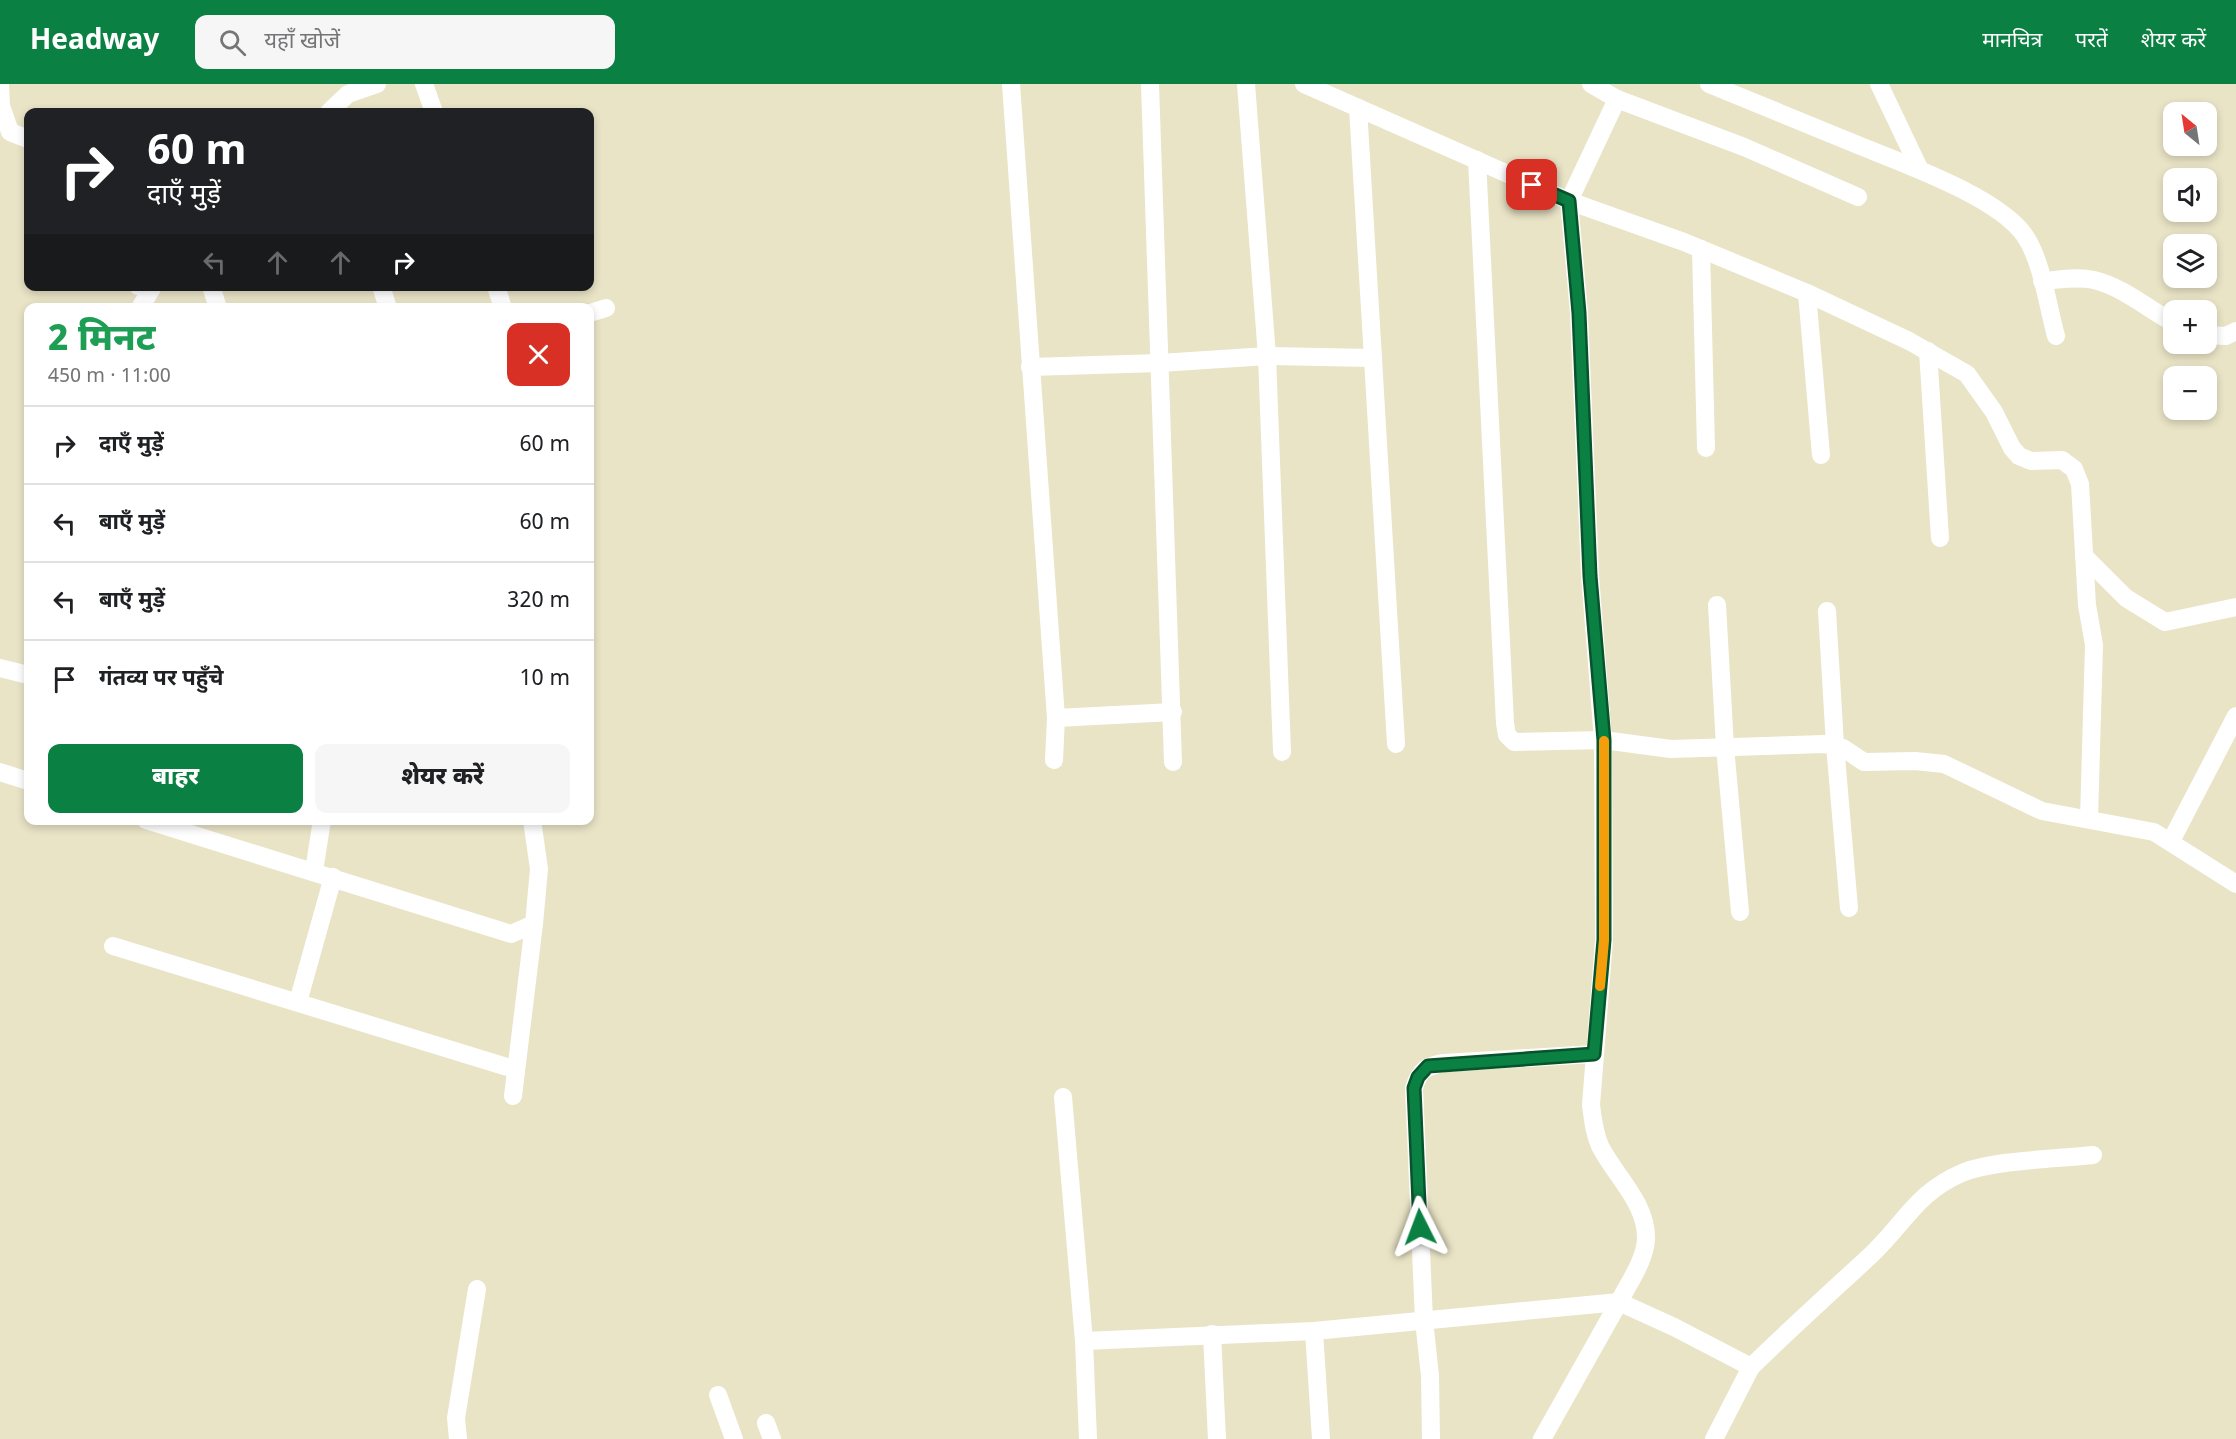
<!DOCTYPE html>
<html lang="hi">
<head>
<meta charset="utf-8">
<style>
	body { margin:0; font-family:Georgia,"Noto Sans Devanagari",serif; background:#f6f6f6; color:#202124; height:100vh; display:flex; flex-direction:column; font-size:22px; white-space:nowrap }
	* { box-sizing:border-box; margin:0 }
	p { font-size:20px; color:#757577 }
	.icon { flex:none; width:33px; height:33px; fill:none; stroke:currentColor; stroke-width:2; stroke-linecap:round; stroke-linejoin:round }
	.map { position:relative; flex:1; overflow:hidden }
	.panel { position:absolute; left:24px; top:219px; width:570px; height:522px; display:flex; flex-direction:column; background:#fff; border-radius:12px; box-shadow:0 3px 9px #0003 }
	.panel>* { flex:none }
	.top-card { position:absolute; left:24px; top:24px; width:570px; height:183px; border-radius:12px; box-shadow:0 3px 9px #0003; background:#202124; color:#fff; overflow:hidden }
	.needle { width:39px; rotate:330deg }
	.fabs { position:absolute; left:2163px; top:18px; display:grid; gap:12px }
	.fabs a { display:grid; place-items:center; width:54px; height:54px; border-radius:12px; background:#fff; box-shadow:0 3px 9px #0003; font-size:30px }
	.pin { position:absolute; display:grid; place-items:center; width:51px; height:51px; color:#fff; margin:-26px; border-radius:12px; box-shadow:0 3px 9px #0006 }
	.me { position:absolute; width:66px; margin:-33px; rotate:357deg; stroke-linejoin:round; filter:drop-shadow(0 0 4px #0008) }
	.turn { display:flex; align-items:center; gap:21px; height:126px; padding:0 24px; font-size:27px }
	.turn .icon { width:78px; height:78px; stroke-width:2.5 }
	.turn b { display:block; font-size:42px; line-height:51px }
	.lanes { display:flex; align-items:center; height:57px; padding:0 24px; background:#0003; justify-content:center; gap:30px; direction:ltr }
	.lanes .off { opacity:.35 }
	.round { display:grid; place-items:center; flex:none; width:63px; height:63px; border-radius:12px; background:#f6f6f6 }
	.headline { display:flex; align-items:center; justify-content:space-between; height:102px; padding:0 24px }
	h1 { font-size:36px; font-weight:800; line-height:45px; color:#1e9e55 }
	.cta { display:flex; gap:12px; margin-top:auto; padding:12px 24px }
	.cta a { flex:1; height:69px; border-radius:12px; background:#0b8043; color:#fff; font-size:24px; font-weight:800; line-height:69px; text-align:center }
	.cta a+a { background:#f6f6f6; color:#202124 }
	ul { padding:0; list-style:none }
	li { display:flex; align-items:center; gap:18px; height:78px; padding:0 24px; border-top:2px solid #e0e0e0 }
	li div { flex:1 }
	li b { display:block; font-size:22px }
	li em { font-style:normal }
	header { display:flex; align-items:center; gap:36px; box-sizing:border-box; height:84px; padding:0 30px; background:#0b8043; color:#fff }
	header strong { font-size:28px }
	nav { display:flex; gap:33px; margin-inline-start:auto; font-size:21px }
	.search { width:420px; height:54px; background:#f6f6f6; display:flex; align-items:center; gap:15px; box-sizing:border-box; padding:0 21px; border-radius:12px; color:#757577; font-size:22px }
	.map>svg:first-child { display:block }
</style>
</head>
<body>
<header>
<strong>Headway</strong>
<div class="search"><svg class="icon" aria-label="search" viewBox="0 0 24 24"><circle cx="10" cy="10" r="6"/><path d="M15 15l6 6"/></svg>यहाँ खोजें</div>
<nav><a>मानचित्र</a><a>परतें</a><a>शेयर करें</a></nav>
</header>
<div class="map">
<svg width="2236" height="1355" viewBox="0 0 2236 1355">
	<rect width="100%" height="100%" fill="#e9e4c6"/>
	<g fill="none" stroke-linecap="round" stroke-linejoin="round">
		<g stroke="#fff" stroke-width="18">
			<polyline points="0,0 1,22 10,48 28,55"/>
			<polyline points="424,0 434,28"/>
			<polyline points="1011,0 1056,634 1054,676"/>
			<polyline points="1150,0 1173,678"/>
			<polyline points="1246,0 1267,272 1282,668"/>
			<polyline points="1304,0 1569,117 1684,158 1807,209 1909,257 1967,290 1994,328 2012,364 2019,372 2031,377 2062,376 2074,385 2080,400 2087,521 2094,561 2089,735"/>
			<path d="M1591,0l26,15 -48,102 10,112 11,262 13,165 1,200 -13,165c2,15 3,27 9,41 15,30 47,57 46,93 -1,22 -18,45 -27,63l55,25 77,40c39,-38 80,-75 120,-112 33,-31 46,-63 91,-82 31,-13 96,-14 131,-18"/>
			<path d="M1709,0c48,20 96,39 144,59 46,19 145,53 172,93 17,25 23,71 31,100"/>
			<polyline points="1879,0 1920,86"/>
			<polyline points="1617,15 1744,63 1858,113"/>
			<polyline points="1358,24 1396,660"/>
			<polyline points="329,28 348,10 377,0"/>
			<polyline points="1477,76 1505,639 1507,651 1514,658 1603,656 1671,665 1824,660 1843,664 1864,678 1915,677 1944,680 2042,727 2154,748 2236,800"/>
			<polyline points="1701,165 1706,364"/>
			<path d="M2042,197c16,-1 35,-5 52,-1 29,7 54,29 80,43"/>
			<polyline points="138,202 152,204 140,224"/>
			<polyline points="211,202 218,224"/>
			<polyline points="381,202 388,224"/>
			<polyline points="496,202 503,224"/>
			<polyline points="1807,209 1821,371"/>
			<polyline points="590,229 606,224"/>
			<polyline points="2206,251 2226,252 2236,247"/>
			<polyline points="1928,267 1940,454"/>
			<polyline points="1030,283 1160,279 1267,272 1373,274"/>
			<polyline points="2084,472 2126,514 2165,538 2236,523"/>
			<polyline points="1717,521 1725,663 1740,828"/>
			<polyline points="1827,527 1835,661 1849,824"/>
			<polyline points="0,584 28,591"/>
			<polyline points="1056,634 1173,628"/>
			<polyline points="0,688 28,697"/>
			<polyline points="146,736 511,850 534,840 513,1012"/>
			<polyline points="532,736 539,785 534,840"/>
			<polyline points="2171,757 2236,632"/>
			<polyline points="314,787 322,736"/>
			<polyline points="113,862 507,983"/>
			<polyline points="298,918 333,793"/>
			<polyline points="1063,1013 1084,1257 1088,1355"/>
			<polyline points="1314,1247 1321,1355"/>
			<polyline points="1212,1250 1217,1355"/>
			<polyline points="1084,1257 1314,1247 1619,1218"/>
			<polyline points="718,1311 734,1355"/>
			<polyline points="766,1339 772,1355"/>
			<polyline points="458,1355 456,1334 477,1205"/>
			<path d="M1431,1355l-1,-63 -6,-56 -10,-232c6,-19 12,-22 30,-25l150,-9"/>
			<polyline points="1542,1355 1619,1218"/>
			<polyline points="1714,1355 1751,1283"/>
		</g>
	</g>
	<g fill="none" stroke-linecap="round" stroke-linejoin="round">
		<defs>
			<polyline id="route" points="1420,1143 1414,1004 1418,993 1428,982 1594,970 1604,856 1604,656 1590,492 1579,229 1569,117 1532,101"/>
		</defs>
		<use href="#route" stroke="#07532c" stroke-width="15"/>
		<use href="#route" stroke="#0b8043" stroke-width="10"/>
		<polyline stroke="#f59e0b" stroke-width="10" points="1600,902 1604,856 1604,657"/>
	</g>
</svg>
<div class="fabs">
<a><svg class="needle" viewBox="-14 -14 28 28"><path d="M0-13l5 13h-10z" fill="#e53935"/><path d="M0 13l5-13h-10z" fill="#757577"/></svg></a>
<a><svg class="icon" aria-label="sound" viewBox="0 0 24 24"><path d="M4 9h4l5-4v14l-5-4H4zM17 9q2 3 0 6"/></svg></a>
<a><svg class="icon" aria-label="layers" viewBox="0 0 24 24"><path d="M12 4l9 5-9 5-9-5zM3 14l9 5 9-5"/></svg></a>
<a>+</a>
<a>−</a>
</div>
<div class="pin" style="left:1532px;top:101px;background:#d93025"><svg class="icon" aria-label="arrive" viewBox="0 0 24 24"><path d="M6 21V4h12l-3 4 3 4H6"/></svg></div>
<svg class="me" style="left:1420px;top:1143px" viewBox="-20 -20 40 40"><path d="M0-17L14 15 0 8-14 15z" fill="#0b8043" stroke="#fff" stroke-width="4"/></svg>
<div class="top-card">
<div class="turn"><svg class="icon" aria-label="right" viewBox="0 0 24 24"><path d="M7 20v-9h11M14 6l5 5-5 5"/></svg><div><b>60 m</b>दाएँ मुड़ें</div></div>
<div class="lanes"><svg class="icon off" aria-label="left" viewBox="0 0 24 24"><path d="M17 20v-9H6M10 6l-5 5 5 5"/></svg><svg class="icon off" aria-label="ahead" viewBox="0 0 24 24"><path d="M12 20V5M6 11l6-6 6 6"/></svg><svg class="icon off" aria-label="ahead" viewBox="0 0 24 24"><path d="M12 20V5M6 11l6-6 6 6"/></svg><svg class="icon" aria-label="right" viewBox="0 0 24 24"><path d="M7 20v-9h11M14 6l5 5-5 5"/></svg></div>
</div>
<section class="panel">
<div class="headline"><div><h1>2 मिनट</h1><p>450 m · 11:00</p></div><a class="round" style="background:#d93025;color:#fff"><svg class="icon" aria-label="close" viewBox="0 0 24 24"><path d="M6 6l12 12M18 6L6 18"/></svg></a></div>
<ul>
<li><svg class="icon" aria-label="right" viewBox="0 0 24 24"><path d="M7 20v-9h11M14 6l5 5-5 5"/></svg><div><b>दाएँ मुड़ें</b></div><em>60 m</em></li>
<li><svg class="icon" aria-label="left" viewBox="0 0 24 24"><path d="M17 20v-9H6M10 6l-5 5 5 5"/></svg><div><b>बाएँ मुड़ें</b></div><em>60 m</em></li>
<li><svg class="icon" aria-label="left" viewBox="0 0 24 24"><path d="M17 20v-9H6M10 6l-5 5 5 5"/></svg><div><b>बाएँ मुड़ें</b></div><em>320 m</em></li>
<li><svg class="icon" aria-label="arrive" viewBox="0 0 24 24"><path d="M6 21V4h12l-3 4 3 4H6"/></svg><div><b>गंतव्य पर पहुँचे</b></div><em>10 m</em></li>
</ul>
<div class="cta"><a>बाहर</a><a>शेयर करें</a></div>
</section>
</div>
</body>
</html>
